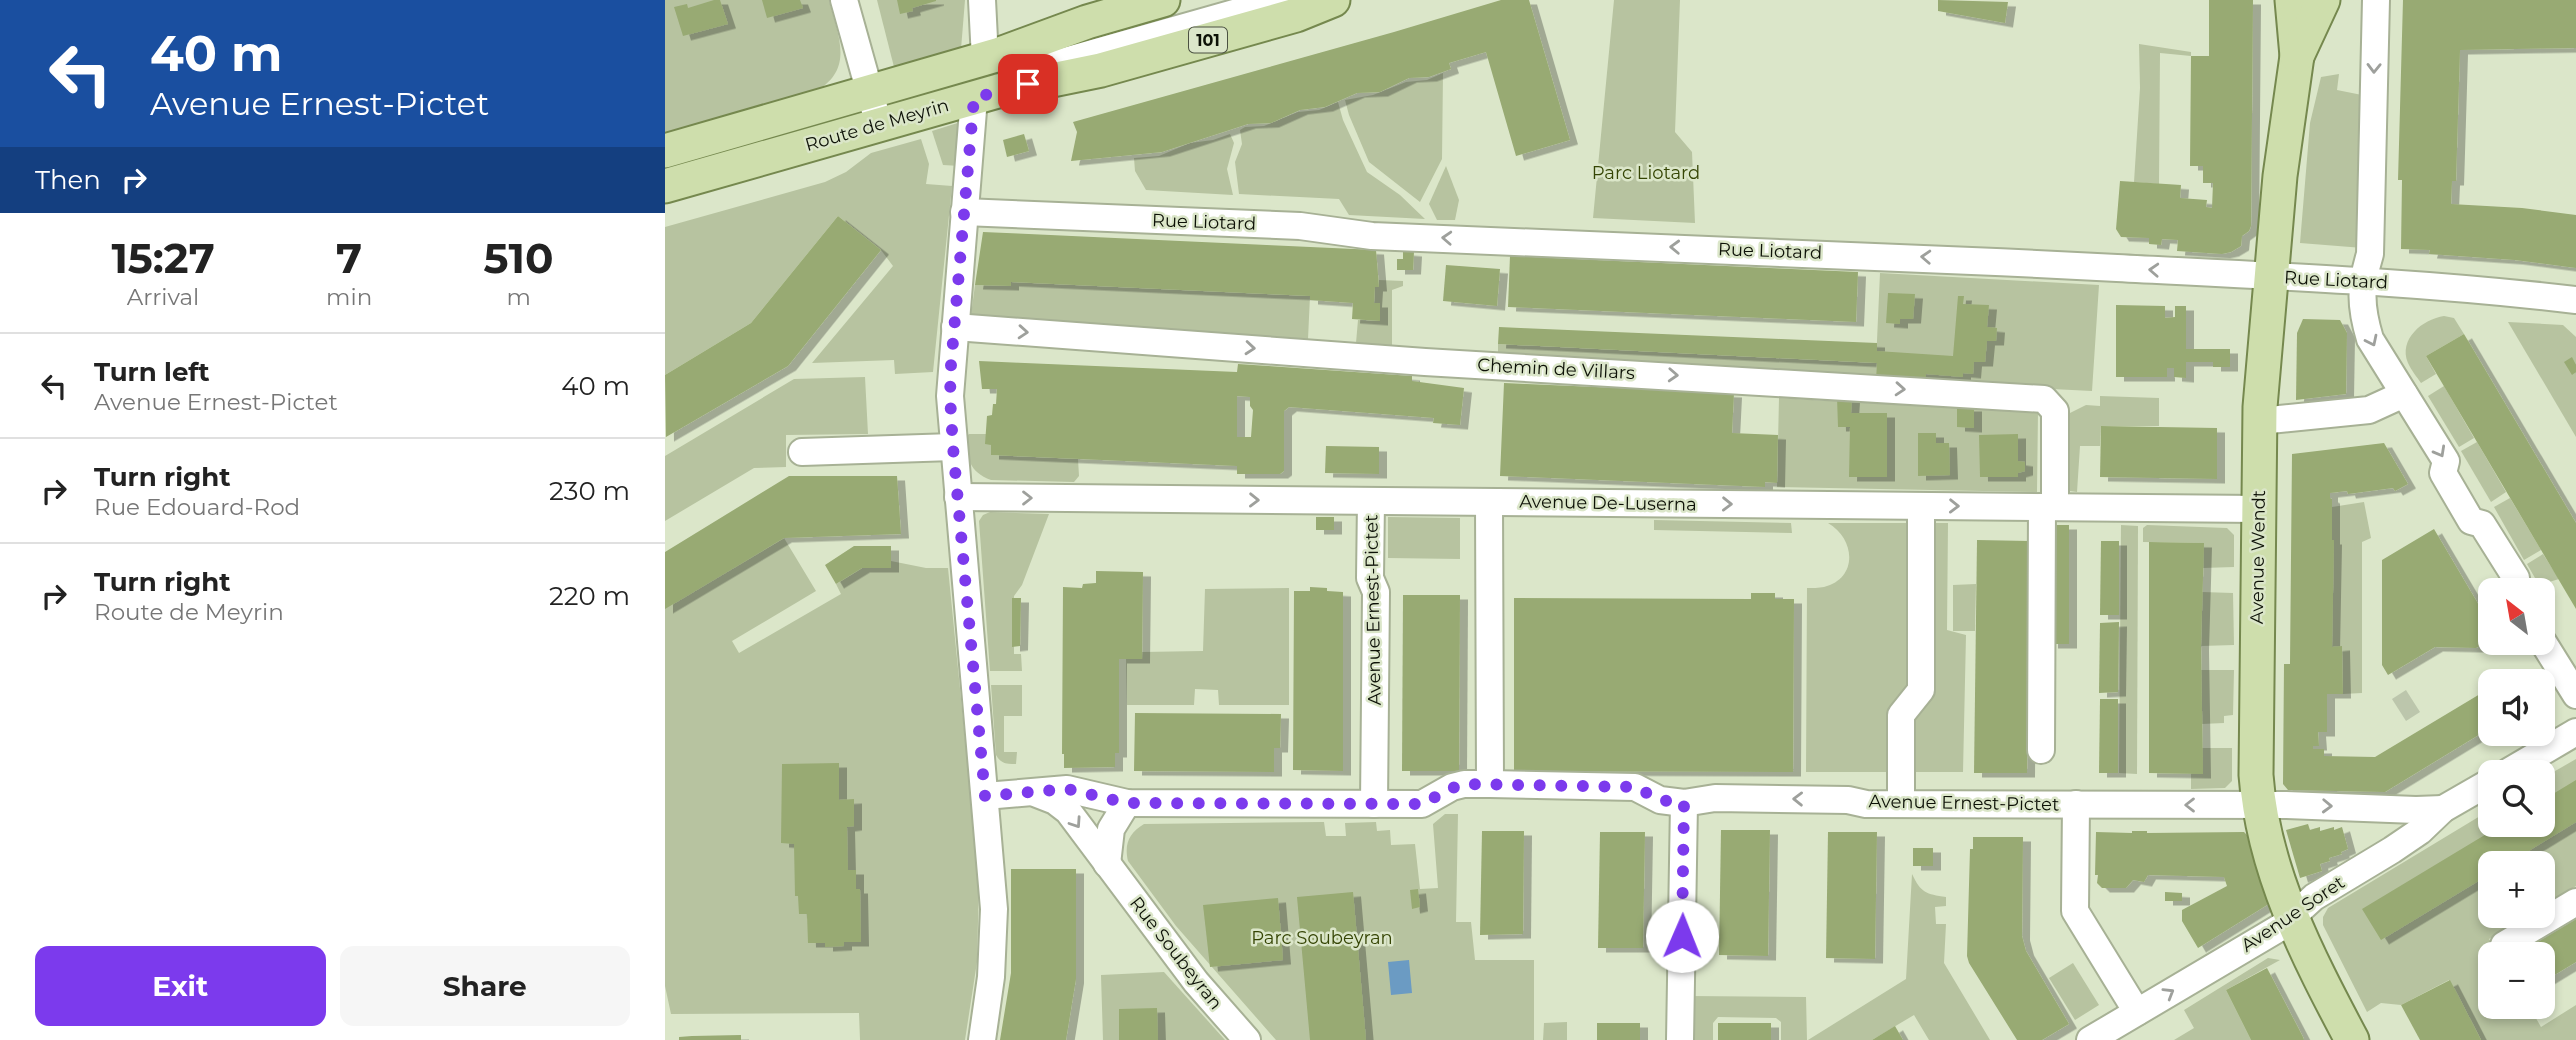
<!DOCTYPE html>
<html lang="en">
<head>
<meta charset="utf-8">
<style>
	body { margin:0; font-family:Montserrat,sans-serif; background:#f6f6f6; color:#222; height:100vh; display:flex; flex-direction:column; font-size:26px; white-space:nowrap }
	* { box-sizing:border-box; margin:0 }
	p { font-size:23px; color:#767676 }
	.icon { flex:none; width:38px; height:38px; fill:none; stroke:currentColor; stroke-width:2; stroke-linecap:round; stroke-linejoin:round }
	.map { position:relative; flex:1; overflow:hidden }
	.details { display:flex; flex-direction:column; background:#fff; width:665px }
	.details>* { flex:none }
	.hud { background:#1a4fa0; color:#fff; overflow:hidden }
	.needle { width:46px; rotate:329deg }
	.fabs { position:absolute; left:1813px; top:578px; display:grid; gap:14px }
	.fabs a { display:grid; place-items:center; width:77px; height:77px; border-radius:14px; background:#fff; box-shadow:0 4px 10px #0003; font-size:35px }
	.pin { position:absolute; display:grid; place-items:center; width:60px; height:60px; color:#fff; margin:-30px; border-radius:14px; box-shadow:0 4px 10px #0006 }
	.me { position:absolute; width:77px; margin:-38px; rotate:1deg; stroke-linejoin:round; filter:drop-shadow(0 0 5px #0008) }
	.turn { display:flex; align-items:center; gap:24px; height:147px; padding:0 35px; font-size:32px }
	.turn .icon { width:91px; height:91px; stroke-width:2.5 }
	.turn b { display:block; font-size:49px; line-height:60px }
	.then { display:flex; align-items:center; height:66px; padding:0 35px; background:#0003; gap:14px; font-size:26px }
	.eta { display:flex; justify-content:space-evenly; align-items:center; height:119px; text-align:center }
	.eta b { font-size:42px; font-weight:700; line-height:49px }
	.cta { display:flex; gap:14px; margin-top:auto; padding:14px 35px }
	.cta a { flex:1; height:80px; border-radius:14px; background:#7c3aed; color:#fff; font-size:28px; font-weight:700; line-height:80px; text-align:center }
	.cta a+a { background:#f6f6f6; color:#222 }
	ul { padding:0; list-style:none }
	li { display:flex; align-items:center; gap:21px; height:105px; padding:0 35px; border-top:2px solid #e0e0e0 }
	li div { flex:1 }
	li b { display:block; font-size:26px }
	li em { font-style:normal }
	main { display:flex; flex:1; min-height:0 }
	.map>svg:first-child { display:block }
</style>
</head>
<body>
<main>
<section class="details">
<div class="hud">
<div class="turn"><svg class="icon" aria-label="left" viewBox="0 0 24 24"><path d="M17 20v-9H6M10 6l-5 5 5 5"/></svg><div><b>40 m</b>Avenue Ernest-Pictet</div></div>
<div class="then">Then<svg class="icon" aria-label="right" viewBox="0 0 24 24"><path d="M7 20v-9h11M14 6l5 5-5 5"/></svg></div>
</div>
<div class="eta">
<div><b>15:27</b><p>Arrival</p></div>
<div><b>7</b><p>min</p></div>
<div><b>510</b><p>m</p></div>
</div>
<ul>
<li><svg class="icon" aria-label="left" viewBox="0 0 24 24"><path d="M17 20v-9H6M10 6l-5 5 5 5"/></svg><div><b>Turn left</b><p>Avenue Ernest-Pictet</p></div><em>40 m</em></li>
<li><svg class="icon" aria-label="right" viewBox="0 0 24 24"><path d="M7 20v-9h11M14 6l5 5-5 5"/></svg><div><b>Turn right</b><p>Rue Edouard-Rod</p></div><em>230 m</em></li>
<li><svg class="icon" aria-label="right" viewBox="0 0 24 24"><path d="M7 20v-9h11M14 6l5 5-5 5"/></svg><div><b>Turn right</b><p>Route de Meyrin</p></div><em>220 m</em></li>
</ul>
<div class="cta"><a>Exit</a><a>Share</a></div>
</section>
<div class="map">
<svg width="1911" height="1040" viewBox="0 0 1911 1040">
	<defs>
		<filter id="shadow"><feDropShadow dx="8" dy="4.5" stdDeviation="0" flood-color="#0004"/></filter>
	</defs>
	<rect width="100%" height="100%" fill="#dbe6c9"/>
	<g fill="#b7c3a0">
		<path d="M0,0h164c8,34 26,67 -11,90l-153,44z"/>
		<polygon points="212,0 300,0 296,49 229,67"/>
		<polygon points="949,0 1015,0 1010,132 1027,152 1030,223 928,218"/>
		<polygon points="1474,44 1526,52 1526,56 1495,53 1494,184 1469,182 1475,88"/>
		<polygon points="778,73 777,159 755,202 704,162 684,115 680,100 708,95 741,82 762,80"/>
		<polygon points="1674,74 1672,90 1702,96 1698,248 1635,243 1645,123 1656,77"/>
		<polygon points="673,102 678,120 702,172 735,195 760,219 684,215 674,199 574,194 570,162 577,144 575,130 580,127 599,126 633,112 654,110"/>
		<polygon points="299,121 295,166 278,165 267,131"/>
		<polygon points="565,134 569,143 562,169 568,195 481,190 470,171 469,158 494,156 525,143 548,140"/>
		<polygon points="256,139 264,164 261,184 287,186 268,372 230,374 229,360 147,363 228,266 216,250 173,216 86,323 0,375 0,227 160,182 181,172 206,153"/>
		<polygon points="781,166 794,200 790,220 772,220 764,204"/>
		<polygon points="1215,273 1434,285 1427,391 1211,380 833,353 833,344 1211,363"/>
		<polygon points="714,280 738,281 738,286 727,290 727,345 691,343 693,320 715,321 715,303 709,303 710,287 714,287"/>
		<polygon points="346,282 645,296 643,339 306,315 310,285 345,286"/>
		<path d="M1779,316l10,2 10,16 -38,22 10,18 -15,9c-4,-6 -10,-13 -13,-20 -10,-24 15,-44 36,-47z"/>
		<polygon points="1843,322 1898,325 1911,337 1911,437"/>
		<polygon points="200,377 203,434 121,435 121,467 89,468 0,521 0,456 129,379"/>
		<polygon points="1779,386 1809,438 1794,447 1763,396"/>
		<polygon points="1435,396 1494,398 1494,426 1436,426 1435,446 1415,446 1412,492 1405,491 1405,413 1421,405 1435,406"/>
		<polygon points="1165,397 1373,411 1372,492 1112,487 1114,398 1164,401"/>
		<path d="M304,434h17l5,11v10l87,4 1,17 -5,6 -83,-2c-22,-8 -24,-22 -25,-43z"/>
		<polygon points="1812,442 1841,492 1826,502 1796,451"/>
		<polygon points="1845,498 1876,550 1859,560 1829,507"/>
		<polygon points="1699,502 1706,538 1697,542 1697,693 1678,694 1677,647 1667,647 1667,507"/>
		<polygon points="325,512 384,514 357,585 349,596 349,654 356,654 357,671 325,671 314,521 318,515"/>
		<polygon points="723,517 795,518 795,559 723,558"/>
		<polygon points="989,520 1126,523 1127,533 989,530"/>
		<path d="M1163,523h120l-1,107 19,5 -3,137h-157l1,-184c5,0 12,0 17,-1 34,-8 32,-48 4,-64z"/>
		<polygon points="1456,525 1473,526 1472,774 1454,773"/>
		<polygon points="1482,525 1562,528 1569,535 1569,567 1538,568 1538,543 1478,542 1478,528"/>
		<polygon points="119,538 151,591 67,641 74,653 176,594 171,584 197,568 226,568 226,561 261,568 283,568 314,880 312,962 300,1040 195,1040 194,1013 6,1014 0,986 0,608"/>
		<polygon points="1878,554 1894,579 1874,585 1862,564"/>
		<polygon points="1311,584 1310,631 1288,631 1288,585"/>
		<polygon points="624,588 624,705 554,705 553,690 530,689 529,705 462,705 461,659 477,659 477,652 538,651 540,589"/>
		<polygon points="1537,592 1568,593 1569,645 1536,646"/>
		<polygon points="1536,670 1569,670 1568,715 1559,716 1559,723 1537,724"/>
		<path d="M326,685h31v31h-18v36h13l-1,12c-9,0 -15,0 -20,-9z"/>
		<polygon points="1537,748 1567,748 1567,781 1560,788 1526,789 1526,774"/>
		<polygon points="1911,759 1911,886 1878,906 1878,863 1825,863 1825,915 1862,915 1824,939 1833,954 1825,954 1825,1006 1864,1006 1876,1027 1911,1005 1911,1040 1816,1040 1784,980 1736,1005 1716,1003 1702,1012 1658,925 1658,917 1663,908 1825,810 1825,824 1878,824 1878,778"/>
		<path d="M780,814h13l-2,108h15l4,38h59v80h-258l-100,-114 -48,-65c-4,-17 1,-28 16,-37l180,-2 2,14h20l-1,-13 31,-1 1,9 13,-1 1,15 24,-1 5,45 18,-1 -5,-64z"/>
		<path d="M1247,874c9,19 14,20 34,23v9l-11,1 1,17h10l-2,39 46,77h-61l-15,-25 -42,25h-64l98,-61z"/>
		<polygon points="1603,958 1615,960 1561,990 1586,1040 1509,1040 1529,1028 1519,1010"/>
		<polygon points="1408,963 1434,1005 1410,1020 1384,978"/>
		<polygon points="499,972 560,1040 438,1040 436,975"/>
		<polygon points="1023,996 1141,997 1142,1040 1116,1040 1116,1022 1111,1018 1053,1017 1048,1023 1048,1040 1021,1040"/>
		<polygon points="902,1022 902,1040 878,1040 879,1023"/>
	</g>
	<polygon fill="#6b9bc3" points="744,960 747,993 726,995 723,962"/>
	<g fill="#98aa73" fill-rule="evenodd" filter="url(#shadow)">
		<polygon points="49,0 55,0 63,24 18,36 9,7 22,4 23,8"/>
		<polygon points="97,0 135,0 138,8 102,18"/>
		<polygon points="232,0 271,0 271,1 247,8 248,11 235,14"/>
		<polygon points="836,0 864,0 905,140 851,156 821,52 784,63 786,69 764,77 744,78 715,92 692,93 660,107 635,110 606,123 583,124 497,152 406,161 412,132 408,122 729,32"/>
		<polygon points="1273,0 1343,2 1340,23 1273,11"/>
		<polygon points="1544,0 1588,0 1586,226 1584,231 1577,236 1576,246 1566,252 1557,254 1512,251 1513,240 1497,239 1496,245 1484,244 1484,238 1456,237 1451,229 1455,181 1516,185 1515,198 1542,200 1541,207 1547,208 1548,183 1538,183 1538,166 1525,166 1526,56 1544,56"/>
		<polygon points="1738,0 1911,0 1911,48 1795,50 1791,181 1787,181 1786,204 1857,208 1911,215 1911,268 1850,260 1764,254 1765,250 1736,249 1737,180 1733,180"/>
		<polygon points="359,134 364,151 342,157 338,140"/>
		<polygon points="173,216 216,250 123,366 1,437 0,375 86,323"/>
		<polygon points="318,232 711,250 714,287 710,287 709,303 715,303 715,321 687,319 688,303 645,300 645,296 346,282 346,286 310,285"/>
		<polygon points="738,251 749,252 748,270 732,270 732,259 738,259"/>
		<polygon points="845,256 1193,272 1191,322 843,307"/>
		<polygon points="781,265 835,269 832,306 778,301"/>
		<polygon points="1223,293 1250,294 1248,319 1235,319 1235,324 1221,323"/>
		<polygon points="1293,296 1299,296 1298,304 1324,305 1322,327 1332,328 1331,341 1322,341 1320,362 1309,362 1308,374 1298,373 1298,377 1261,374 1261,383 1211,380 1212,363 833,344 834,327 1212,343 1212,351 1288,356"/>
		<polygon points="1451,305 1500,306 1500,318 1510,317 1510,306 1521,306 1521,349 1565,349 1565,367 1548,367 1548,362 1521,362 1521,378 1509,377 1509,368 1502,368 1502,377 1451,377"/>
		<polygon points="1638,319 1675,320 1682,333 1681,394 1631,400 1632,333"/>
		<polygon points="1799,334 1911,523 1911,609 1761,356"/>
		<polygon points="1907,357 1911,365 1911,372 1907,375 1899,362"/>
		<path d="M314,361l258,11 1,-8 174,12v5l52,7 -4,37 -27,-2 1,-5 -145,-11 -5,4v60l-4,3h-43v-8l-246,-11v-10l-6,-1 2,-28 5,-1 1,-11h3l1,-15h-15zM572,396l13,1v9l3,4 -2,27h-14z"/>
		<polygon points="839,383 1069,393 1067,433 1113,435 1112,483 1100,482 1100,487 835,476"/>
		<polygon points="1172,397 1187,398 1186,413 1222,413 1222,477 1184,477 1185,427 1173,427"/>
		<polygon points="1292,407 1309,407 1309,428 1292,427"/>
		<polygon points="1436,426 1552,428 1552,479 1435,477"/>
		<polygon points="1253,433 1271,433 1271,443 1284,443 1285,475 1253,476"/>
		<polygon points="1353,434 1353,461 1360,462 1360,471 1353,473 1353,477 1315,477 1314,435"/>
		<polygon points="1719,443 1743,484 1730,491 1728,488 1683,494 1682,491 1665,493 1665,498 1667,499 1667,540 1669,540 1667,647 1677,646 1678,694 1662,694 1662,732 1653,732 1654,746 1648,746 1648,749 1659,749 1659,756 1710,757 1825,688 1825,728 1720,792 1623,790 1618,784 1619,664 1625,664 1627,454"/>
		<polygon points="661,446 714,447 714,474 660,473"/>
		<polygon points="124,476 232,476 236,534 119,538 0,609 0,552"/>
		<rect x="651" y="517" width="18" height="13"/>
		<polygon points="1386,525 1404,525 1404,644 1385,644"/>
		<polygon points="1769,529 1825,624 1825,640 1811,648 1770,647 1723,675 1717,665 1717,560"/>
		<polygon points="1312,540 1364,541 1362,773 1309,773"/>
		<polygon points="1436,541 1454,541 1454,615 1435,615"/>
		<polygon points="1484,542 1539,543 1536,646 1538,774 1484,773"/>
		<polygon points="189,546 226,546 226,568 197,568 171,584 160,565"/>
		<polygon points="431,571 478,572 477,659 454,659 454,753 450,753 450,767 399,768 399,754 397,754 398,587 417,588 418,584 431,583"/>
		<polygon points="645,587 662,588 662,591 678,592 678,771 628,770 629,591 645,591"/>
		<polygon points="1086,593 1110,593 1110,599 1129,599 1128,772 849,771 849,598 1086,599"/>
		<polygon points="738,595 795,595 794,771 737,771"/>
		<polygon points="347,598 356,598 355,646 347,647"/>
		<polygon points="1454,622 1453,692 1434,693 1435,623"/>
		<polygon points="1435,699 1453,699 1453,773 1434,773"/>
		<polygon points="470,713 616,714 615,748 609,748 609,772 469,771"/>
		<polygon points="174,763 174,800 189,799 189,826 182,827 183,870 191,870 191,889 195,889 196,942 179,942 179,946 160,947 160,943 143,943 142,914 134,914 133,896 130,896 129,844 116,843 117,764"/>
		<polygon points="1911,780 1911,822 1844,863 1825,863 1825,874 1716,940 1697,909 1838,824 1878,824 1878,800"/>
		<polygon points="1643,824 1645,830 1655,827 1655,831 1669,827 1669,830 1677,827 1683,849 1676,852 1677,854 1664,858 1665,861 1655,864 1657,871 1635,878 1621,830"/>
		<polygon points="1056,830 1105,830 1103,956 1054,955"/>
		<polygon points="817,831 859,831 858,934 815,935"/>
		<polygon points="1467,831 1482,831 1482,833 1579,832 1583,836 1603,900 1602,905 1533,948 1517,921 1517,910 1562,886 1559,877 1483,875 1479,882 1468,880 1461,888 1437,888 1432,883 1433,875 1430,875 1431,832 1467,833"/>
		<polygon points="935,832 980,832 978,948 933,948"/>
		<polygon points="1163,832 1212,832 1210,959 1161,958"/>
		<polygon points="1308,837 1358,837 1357,936 1361,951 1404,1024 1377,1040 1352,1040 1304,963 1302,956 1305,849 1308,849"/>
		<rect x="1248" y="848" width="20" height="18"/>
		<polygon points="346,869 411,869 411,979 401,1040 335,1040 346,973"/>
		<polygon points="753,889 755,907 747,909 745,890"/>
		<polygon points="688,892 701,1040 645,1040 632,897"/>
		<polygon points="1500,892 1517,893 1517,901 1500,901"/>
		<polygon points="613,898 618,960 545,967 538,905"/>
		<polygon points="1911,919 1911,962 1878,982 1878,954 1852,954"/>
		<polygon points="1602,968 1638,1037 1639,1040 1586,1040 1561,990"/>
		<polygon points="1785,980 1814,1036 1816,1040 1755,1040 1736,1005"/>
		<polygon points="492,1008 493,1040 454,1040 454,1009"/>
		<rect x="932" y="1023" width="43" height="17"/>
		<rect x="1053" y="1023" width="53" height="17"/>
		<polygon points="1230,1026 1238,1040 1207,1040"/>
		<polygon points="76,1035 76,1040 14,1040 14,1037 27,1036"/>
	</g>
	<g fill="none" stroke-linecap="round" stroke-linejoin="round">
		<polyline stroke="#bcc6ac" stroke-width="26" stroke-dasharray="26 13" stroke-linecap="butt" points="1734,710 1748,701"/>
		<defs>
			<g id="minor">
				<polyline points="179,0 214,125"/>
				<polyline points="317,0 320,59"/>
				<path d="M1711,0l-6,254c-10,33 -10,51 0,85l76,122 -3,12 28,48 11,3 34,54 1,12"/>
				<polyline points="375,68 615,0"/>
				<polyline points="309,98 285,396 329,909 326,977 317,1040"/>
				<path d="M299,212l336,14 72,10c249,10 497,19 745,32 153,8 306,14 459,32"/>
				<polyline points="290,327 760,362 1379,399 1390,411 1390,507"/>
				<polyline points="1595,421 1704,410 1739,394"/>
				<polyline points="137,452 288,447"/>
				<polyline points="293,497 1594,509"/>
				<polyline points="706,501 705,578 711,592 709,804"/>
				<polyline points="824,502 825,784"/>
				<polyline points="1878,642 1911,695"/>
				<polyline points="1376,750 1377,507"/>
				<polyline points="1843,772 1911,732"/>
				<polyline points="372,794 390,801 403,811 531,982 582,1040"/>
				<polyline points="320,796 402,789 462,803 757,804 787,787 799,784 825,784 970,787 995,800 1019,803 1050,798 1183,800 1201,804 1621,805 1751,810 1778,809"/>
				<polyline points="1236,803 1236,715 1256,690 1256,506"/>
				<polyline points="1411,804 1410,911 1472,1012"/>
				<polyline points="442,864 446,829 462,803"/>
				<polyline points="1839,945 1911,902"/>
				<polyline points="1015,1040 1019,803"/>
				<polyline points="1425,1040 1616,927 1649,897 1727,850 1755,831 1778,809 1825,782"/>
			</g>
			<g id="major">
				<path d="M1627,0l5,56 -17,120 -20,231 -4,368c7,96 52,182 96,265"/>
				<polyline points="1632,56 1658,0"/>
				<polyline points="0,151 335,54 422,22 498,0"/>
				<polyline points="0,186 333,91 436,70 631,15 668,0"/>
			</g>
		</defs>
		<use href="#minor" stroke="#a7b195" stroke-width="30"/>
		<use href="#major" stroke="#75884e" stroke-width="37"/>
		<use href="#minor" stroke="#fff" stroke-width="26"/>
		<use href="#major" stroke="#cedeac" stroke-width="33"/>
	</g>
	<defs><path id="oneway-chevron" d="M-2-3.5L2.5 0L-2 3.5" fill="none" stroke-width="1.6" stroke-linecap="round" stroke-linejoin="round" transform="scale(1.75)"/></defs>
	<g stroke="#9ea09c">
		<use href="#oneway-chevron" transform="translate(1709 68) rotate(91)"/>
		<use href="#oneway-chevron" transform="translate(782 238) rotate(-177)"/>
		<use href="#oneway-chevron" transform="translate(1010 247) rotate(-178)"/>
		<use href="#oneway-chevron" transform="translate(1261 257) rotate(-177)"/>
		<use href="#oneway-chevron" transform="translate(1489 270) rotate(-177)"/>
		<use href="#oneway-chevron" transform="translate(358 332) rotate(4)"/>
		<use href="#oneway-chevron" transform="translate(1707 341) rotate(64)"/>
		<use href="#oneway-chevron" transform="translate(585 348) rotate(5)"/>
		<use href="#oneway-chevron" transform="translate(1008 375) rotate(3)"/>
		<use href="#oneway-chevron" transform="translate(1235 389) rotate(4)"/>
		<use href="#oneway-chevron" transform="translate(1775 452) rotate(61)"/>
		<use href="#oneway-chevron" transform="translate(362 498)"/>
		<use href="#oneway-chevron" transform="translate(589 500) rotate(1)"/>
		<use href="#oneway-chevron" transform="translate(1062 504) rotate(1)"/>
		<use href="#oneway-chevron" transform="translate(1289 506) rotate(1)"/>
		<use href="#oneway-chevron" transform="translate(1133 799) rotate(-179)"/>
		<use href="#oneway-chevron" transform="translate(1525 805) rotate(-180)"/>
		<use href="#oneway-chevron" transform="translate(1662 806) rotate(2)"/>
		<use href="#oneway-chevron" transform="translate(411 823) rotate(56)"/>
		<use href="#oneway-chevron" transform="translate(1504 993) rotate(-31)"/>
	</g>
	<g fill="none" stroke-linecap="round" stroke-linejoin="round">
		<polyline stroke="#7c3aed" stroke-width="12" stroke-dasharray="0 21.6" points="363,84 309,98 286,365 285,396 288,447 320,796 402,789 462,803 757,804 787,788 799,784 970,787 995,800 1019,803 1017,936"/>
	</g>
	<g text-anchor="middle" stroke-width="5" stroke-linejoin="round" paint-order="stroke">
		<rect fill="#dbe6c9" stroke="#4b5141" stroke-width="2" x="524" y="27.5" width="38" height="25" rx="5"/>
		<g font-size="16" font-weight="bold" fill="#0d1107">
			<text x="543" y="46">101</text>
		</g>
		<g font-size="18" fill="#0d1107" stroke="#dbe6c9">
			<text transform="translate(212 125) rotate(-16)" y="6">Route de Meyrin</text>
			<text transform="translate(539 222) rotate(2)" y="6">Rue Liotard</text>
			<text transform="translate(1105 251) rotate(2)" y="6">Rue Liotard</text>
			<text transform="translate(1671 280) rotate(3)" y="6">Rue Liotard</text>
			<text transform="translate(891 369) rotate(3)" y="6">Chemin de Villars</text>
			<text transform="translate(943 503) rotate(1)" y="6">Avenue De-Luserna</text>
			<text transform="translate(1593 557) rotate(-89)" y="6">Avenue Wendt</text>
			<text transform="translate(708 610) rotate(-91)" y="6">Avenue Ernest-Pictet</text>
			<text transform="translate(1299 803) rotate(1)" y="6">Avenue Ernest-Pictet</text>
			<text transform="translate(1628 914) rotate(-34)" y="6">Avenue Soret</text>
			<text transform="translate(511 953) rotate(52)" y="6">Rue Soubeyran</text>
		</g>
		<g font-size="18" fill="#354504" stroke="#dbe6c9">
			<text x="981" y="179">Parc Liotard</text>
			<text x="657" y="944">Parc Soubeyran</text>
		</g>
	</g>
</svg>
<div class="fabs">
<a><svg class="needle" viewBox="-14 -14 28 28"><path d="M0-13l5 13h-10z" fill="#e53935"/><path d="M0 13l5-13h-10z" fill="#767676"/></svg></a>
<a><svg class="icon" aria-label="sound" viewBox="0 0 24 24"><path d="M4 9h4l5-4v14l-5-4H4zM17 9q2 3 0 6"/></svg></a>
<a><svg class="icon" aria-label="search" viewBox="0 0 24 24"><circle cx="10" cy="10" r="6"/><path d="M15 15l6 6"/></svg></a>
<a>+</a>
<a>−</a>
</div>
<div class="pin" style="left:363px;top:84px;background:#d93025"><svg class="icon" aria-label="arrive" viewBox="0 0 24 24"><path d="M6 21V4h12l-3 4 3 4H6"/></svg></div>
<svg class="me" style="left:1017px;top:936px" viewBox="-20 -20 40 40"><circle r="19" fill="#fff"/><path d="M0-13L10 11 0 6-10 11z" fill="#7c3aed"/></svg>
</div>
</main>
</body>
</html>
